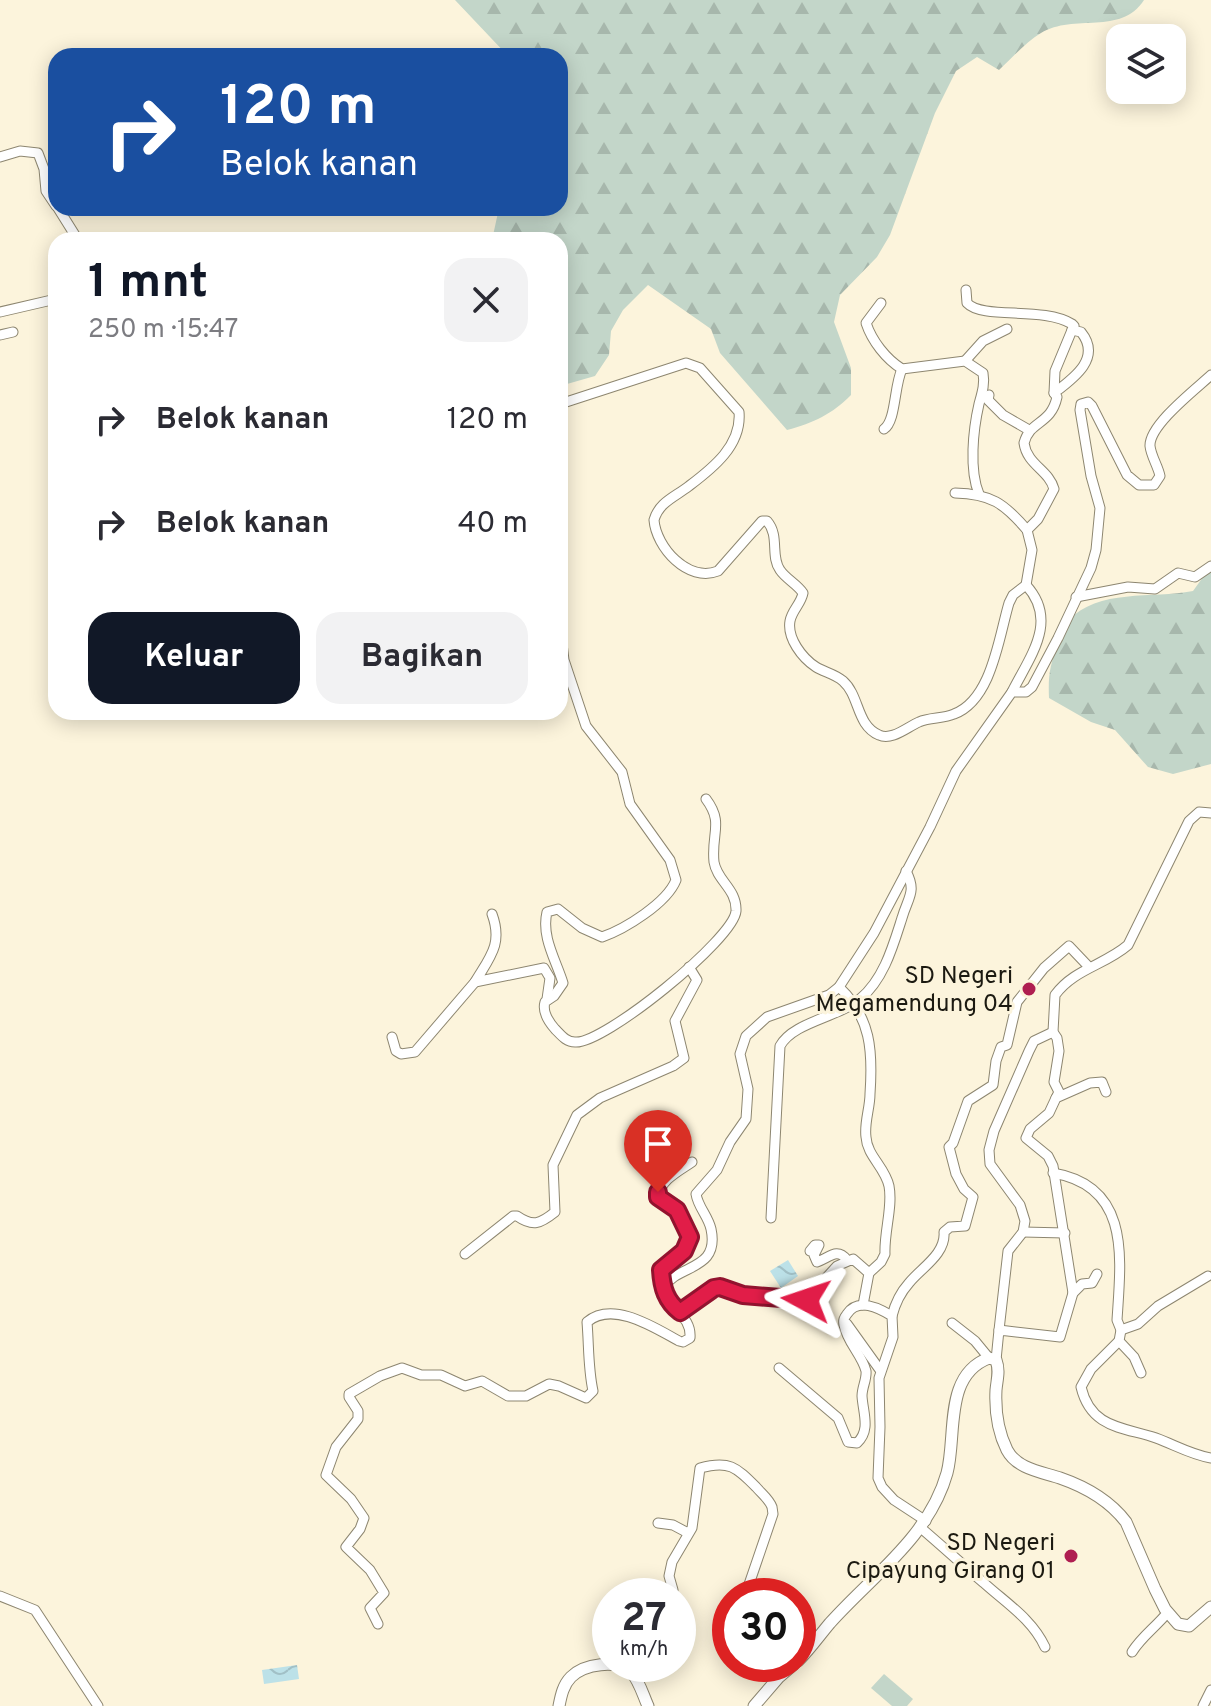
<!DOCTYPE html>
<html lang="id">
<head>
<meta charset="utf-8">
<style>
	body { margin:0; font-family:Overpass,sans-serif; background:#f2f2f3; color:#2b2b33; height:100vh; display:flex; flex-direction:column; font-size:30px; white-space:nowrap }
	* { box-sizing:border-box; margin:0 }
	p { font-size:26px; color:#7c7c81 }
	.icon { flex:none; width:44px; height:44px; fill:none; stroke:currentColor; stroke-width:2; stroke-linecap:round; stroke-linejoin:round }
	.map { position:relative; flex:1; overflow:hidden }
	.side { position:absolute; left:48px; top:232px; width:520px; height:488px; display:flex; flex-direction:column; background:#fff; border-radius:24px; box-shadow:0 4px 20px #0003 }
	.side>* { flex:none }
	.banner { position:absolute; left:48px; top:48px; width:520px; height:168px; border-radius:24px; box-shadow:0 4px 20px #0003; background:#1a4fa0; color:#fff; overflow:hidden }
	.tools { position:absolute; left:1106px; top:24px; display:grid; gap:16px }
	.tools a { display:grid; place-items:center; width:80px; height:80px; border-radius:16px; background:#fff; box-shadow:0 4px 20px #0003; font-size:40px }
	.speed { position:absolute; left:592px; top:1578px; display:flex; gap:16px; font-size:40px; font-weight:700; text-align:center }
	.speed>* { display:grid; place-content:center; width:104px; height:104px; border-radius:50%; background:#fff; box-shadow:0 4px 20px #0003; line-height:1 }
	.speed small { font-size:20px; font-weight:400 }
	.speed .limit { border:12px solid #d22; background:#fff; color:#111 }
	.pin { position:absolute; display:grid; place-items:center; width:68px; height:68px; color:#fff; margin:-82px -34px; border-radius:50% 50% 50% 0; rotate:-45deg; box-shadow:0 0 8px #0007 }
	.pin .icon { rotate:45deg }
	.me { position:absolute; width:88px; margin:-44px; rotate:275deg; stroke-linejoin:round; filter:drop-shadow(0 0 6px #0008) }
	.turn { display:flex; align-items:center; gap:28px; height:168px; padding:0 40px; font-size:36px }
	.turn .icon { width:104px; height:104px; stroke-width:2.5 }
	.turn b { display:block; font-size:56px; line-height:68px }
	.round { display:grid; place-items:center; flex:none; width:84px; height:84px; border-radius:24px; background:#f2f2f3 }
	.headline { display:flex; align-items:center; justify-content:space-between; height:136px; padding:0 40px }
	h1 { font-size:48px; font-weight:700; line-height:60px; color:#111827 }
	.cta { display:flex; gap:16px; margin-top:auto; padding:16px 40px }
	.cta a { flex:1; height:92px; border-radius:24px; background:#111827; color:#fff; font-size:32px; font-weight:700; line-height:92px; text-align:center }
	.cta a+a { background:#f2f2f3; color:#2b2b33 }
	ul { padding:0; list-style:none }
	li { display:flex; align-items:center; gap:24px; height:104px; padding:0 40px }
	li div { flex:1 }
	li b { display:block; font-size:30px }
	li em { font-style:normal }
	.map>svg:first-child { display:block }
</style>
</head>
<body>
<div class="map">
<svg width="1211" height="1706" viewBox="0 0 1211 1706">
	<defs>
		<pattern id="forest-firs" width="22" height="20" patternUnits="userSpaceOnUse" patternTransform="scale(2)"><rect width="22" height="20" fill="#c3d6c9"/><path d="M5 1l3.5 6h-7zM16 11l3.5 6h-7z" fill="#a7b7ac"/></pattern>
		<pattern id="water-waves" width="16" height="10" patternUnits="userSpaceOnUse" patternTransform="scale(2)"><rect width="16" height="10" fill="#bce1e8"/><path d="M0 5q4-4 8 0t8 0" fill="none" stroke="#a1c0c6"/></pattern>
	</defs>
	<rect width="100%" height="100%" fill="#fcf4dc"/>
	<polygon fill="#c3d6c9" points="884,1674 913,1699 907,1706 892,1706 871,1688"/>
	<g fill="url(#forest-firs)">
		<path d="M455,0h689c-23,36 -70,13 -103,33 -15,9 -29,25 -42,37l-22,-13 -21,14 -21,42 -45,122 -13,22 -37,38 -6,27 17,46v27c-19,19 -37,28 -64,35l-67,-77 -9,-24 -63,-44 -25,25 -12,21 -2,24 -14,21 -35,10v-146h-68l7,-32h61v-152h-52z"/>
		<path d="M1211,566v198l-38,10 -25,-7 -33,-37 -24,-8 -42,-24c-1,-23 1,-33 9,-54 3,-7 5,-18 10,-23 30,-33 84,-22 125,-30z"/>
	</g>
	<g fill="url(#water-waves)">
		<polygon points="788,1260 798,1276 781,1288 770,1271"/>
		<polygon points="297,1665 299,1679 264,1684 262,1670"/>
	</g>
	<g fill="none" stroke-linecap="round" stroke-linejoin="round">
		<defs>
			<g id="minor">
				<polyline points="0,157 20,151 38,153 44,169 46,191 56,206"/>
				<polyline points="58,208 78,240"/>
				<path d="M966,290l1,13c16,17 76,3 105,21l2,2 -2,4 9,2c21,26 -7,46 -27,61l3,4c-6,28 -27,23 -33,46 3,22 25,27 30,46l-16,30 -11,11 5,20 -6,35"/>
				<path d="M881,303l-15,20c6,18 20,36 36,46l63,-8 18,12c2,11 -1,20 -4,31 -6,26 -10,66 0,90"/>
				<polyline points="0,312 56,299"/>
				<polyline points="0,335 13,332"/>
				<polyline points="965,361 983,341 1007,329"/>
				<polyline points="1054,393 1055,371 1072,330"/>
				<polyline points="989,395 988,400 1003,415 1029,430"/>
				<path d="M560,404l126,-41 14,5 39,44c3,33 -26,56 -50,74 -14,11 -30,16 -35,34 2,27 34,63 64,51l44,-50h5c13,15 3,35 13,49 6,9 17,14 23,23 -2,11 -11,17 -13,28 -3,17 12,37 26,46 8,5 19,7 27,14 17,15 13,44 36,54 13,6 28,-8 40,-13 11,-5 24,-3 35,-8 38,-14 45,-78 55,-111l4,-8 13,-10c33,36 4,71 -14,107"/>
				<path d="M884,429c12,-8 10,-43 18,-60"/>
				<path d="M955,493c36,1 49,10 72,37"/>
				<polyline points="1076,597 1128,587 1155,589 1178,573 1195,577 1211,566"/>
				<path d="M560,627l4,33 22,66 36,46 8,32 40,56 6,20c-9,23 -51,49 -74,57l-20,-9 -24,-19 -11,3c-6,25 9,48 16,71l-9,13 -9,6c-3,10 3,19 10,27 6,6 11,13 20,13 28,3 159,-103 161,-131 1,-22 -19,-30 -22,-49 -3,-29 10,-39 -8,-63"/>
				<path d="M492,914c11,30 -2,43 -17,68l69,-14 6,10 -3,21"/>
				<path d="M839,987c32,30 34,64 31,107 0,14 -6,29 -4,43 1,19 19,30 23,49 4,21 -5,45 -4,68l-4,8 -12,11"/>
				<polyline points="392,1037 396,1051 401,1054 415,1052 475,982"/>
				<path d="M1056,1098l3,-6 -5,-10 5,-31 -2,-13 -4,-6 2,-37c19,-26 50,-30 73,-50l61,-124 10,-9 12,1"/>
				<path d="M1053,1173c78,13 68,85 64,147l4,10 -2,11 15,16 7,16"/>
				<path d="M771,1218l9,-172c13,-24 59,-29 80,-47 24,-20 33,-53 42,-81 6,-21 15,-26 4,-47"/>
				<polyline points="1023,1232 1065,1233"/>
				<path d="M810,1251l5,-6h4l-5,10 3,7c12,-4 20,-15 30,-2"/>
				<path d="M465,1254l48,-38h4c16,11 23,8 38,-4l-2,-47 24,-50 23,-17 73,-32 11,-8 -9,-37 22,-41 -8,-13"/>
				<path d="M664,1287c-9,-33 21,-23 26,-50l-13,-27 -19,-13c2,-17 21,-26 34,-35"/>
				<polyline points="1073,1293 1053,1166 1048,1156 1026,1138 1030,1129 1049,1113 1056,1098 1090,1083 1102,1082 1106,1092"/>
				<polyline points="680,1312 714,1288 725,1288 743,1295 806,1300 837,1266 853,1259 869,1273 863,1305"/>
				<path d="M892,1316c3,-12 8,-23 17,-33 12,-15 37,-29 35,-51l6,-5 15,-1 8,-29 -9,-8 -8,-15 -7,-27 4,-4 15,-42 25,-16 3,-24 5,-14 6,-2 10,-43 27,-34 25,-22 20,21"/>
				<polyline points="952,1323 975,1341 989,1358"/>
				<polyline points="847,1324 880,1370"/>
				<polyline points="999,1330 1008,1251 1023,1232 1025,1221 1020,1205 990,1164 989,1150 994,1131 1029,1051 1034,1041 1053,1032"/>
				<polyline points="1121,1330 1138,1324 1158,1306 1208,1276"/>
				<path d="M1119,1341l-28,28 -10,18c10,42 43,40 75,51 19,7 36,17 55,20"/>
				<polyline points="996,1360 999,1330 1060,1337 1073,1293 1082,1284 1092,1283 1097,1274"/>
				<path d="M779,1368l59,50 10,24 9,1c14,-13 6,-30 5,-47 0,-9 5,-17 4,-25 -4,-16 -19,-29 -22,-46 -1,-5 0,-7 3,-11 11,-17 32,-6 45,2l1,21 -14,41 1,49 -2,51 4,9 12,13 32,21"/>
				<polyline points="658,1523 673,1525 688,1533"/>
				<path d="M921,1528c21,18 42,37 63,55 22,20 48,36 61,64"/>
				<polyline points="0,1596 35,1610 98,1706"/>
				<path d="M672,1596l1,-6 -4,-14 3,-14 20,-34 8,-60c29,-8 36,-1 56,19 6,7 13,12 16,20l1,7 -28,82"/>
				<polyline points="730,1621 727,1631 730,1638"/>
				<path d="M378,1624l-8,-16 14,-15 -14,-23 -24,-23 14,-18 4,-11 -13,-19 -25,-24 10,-28 22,-28v-8l-9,-14v-3l31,-18 22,-8 19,7h20l24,11 17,-5 26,15h18l23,-12 10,2 27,12 7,-7c-5,-23 -4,-45 -6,-69 26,-22 68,6 92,19l4,1 7,-4c2,-24 -24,-29 -26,-51 14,-23 56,-16 47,-58 -3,-13 -13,-22 -15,-35l21,-24 13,-28 16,-23 2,-30 -8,-35 6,-18 21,-19 62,-22 10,-8 35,-54 56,-106 26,-56 56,-79h14l6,-5 26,-49 33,-70 5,-18 4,-42 -9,-32 -11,-66 1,-6 7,-2 4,4 35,69 12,10h15l6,-9c-2,-10 -9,-20 -10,-30 -1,-21 46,-57 61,-71"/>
				<path d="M1132,1652c10,-16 24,-25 36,-40"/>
				<polyline points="633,1675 645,1664"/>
				<polyline points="1203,1706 1211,1690"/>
			</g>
			<g id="tertiary">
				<path d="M798,1661c12,-12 21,-25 32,-38 42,-47 99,-86 117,-150 10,-37 -4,-98 42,-115l7,2c4,11 1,19 0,30 -1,20 2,42 11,60 10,19 35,22 53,28 26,9 50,23 66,44l29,67 10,20 13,15 11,2 22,-19"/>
				<path d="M559,1706c2,-10 4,-21 12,-29 13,-13 46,-18 60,-5 8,8 12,23 17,34"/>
				<polyline points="754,1706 779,1677 794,1664"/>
			</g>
		</defs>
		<use href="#minor" stroke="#8d8670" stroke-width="11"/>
		<use href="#tertiary" stroke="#8d8670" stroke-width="13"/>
		<use href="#minor" stroke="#fff" stroke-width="9"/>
		<use href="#tertiary" stroke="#fff" stroke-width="11"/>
	</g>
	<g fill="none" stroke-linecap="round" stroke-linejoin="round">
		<defs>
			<path id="route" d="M658,1192v5l19,13 13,27 -6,14 -23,19c1,18 5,31 19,42l34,-24 6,-1 23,8 63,5"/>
		</defs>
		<use href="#route" stroke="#92132f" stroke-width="20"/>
		<use href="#route" stroke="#e11d48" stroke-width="14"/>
	</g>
	<g fill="#af1e51" stroke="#fcf4dc" stroke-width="3">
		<circle cx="1029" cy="989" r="8"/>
		<circle cx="1071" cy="1556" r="8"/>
	</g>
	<g text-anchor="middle" stroke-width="6" stroke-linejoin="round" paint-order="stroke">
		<g font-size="24" fill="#1c1a11" stroke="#fcf4dc" text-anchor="end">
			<text x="1013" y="983">SD Negeri<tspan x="1013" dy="28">Megamendung 04</tspan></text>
			<text x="1055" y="1550">SD Negeri<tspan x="1055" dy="28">Cipayung Girang 01</tspan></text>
		</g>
	</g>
</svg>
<div class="tools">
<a><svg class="icon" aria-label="layers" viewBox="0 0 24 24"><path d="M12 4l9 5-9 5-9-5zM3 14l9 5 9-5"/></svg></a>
</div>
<div class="speed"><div>27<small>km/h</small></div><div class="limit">30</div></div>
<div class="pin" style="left:658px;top:1192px;background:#d93025"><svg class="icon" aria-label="arrive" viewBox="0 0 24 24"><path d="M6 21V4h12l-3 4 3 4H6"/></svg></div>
<svg class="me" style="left:806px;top:1300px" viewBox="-20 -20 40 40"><path d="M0-17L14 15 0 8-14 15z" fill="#e11d48" stroke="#fff" stroke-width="4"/></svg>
<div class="banner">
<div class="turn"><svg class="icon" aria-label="right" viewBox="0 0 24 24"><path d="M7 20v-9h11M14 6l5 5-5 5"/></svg><div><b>120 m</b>Belok kanan</div></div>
</div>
<section class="side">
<div class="headline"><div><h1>1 mnt</h1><p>250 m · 15:47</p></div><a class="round"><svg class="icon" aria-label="close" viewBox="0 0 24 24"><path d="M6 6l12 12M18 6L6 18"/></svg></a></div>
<ul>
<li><svg class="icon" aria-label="right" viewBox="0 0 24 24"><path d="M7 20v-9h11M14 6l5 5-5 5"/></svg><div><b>Belok kanan</b></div><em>120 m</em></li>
<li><svg class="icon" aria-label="right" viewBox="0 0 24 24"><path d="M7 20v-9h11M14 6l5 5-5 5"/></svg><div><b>Belok kanan</b></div><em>40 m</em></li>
</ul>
<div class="cta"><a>Keluar</a><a>Bagikan</a></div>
</section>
</div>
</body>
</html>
